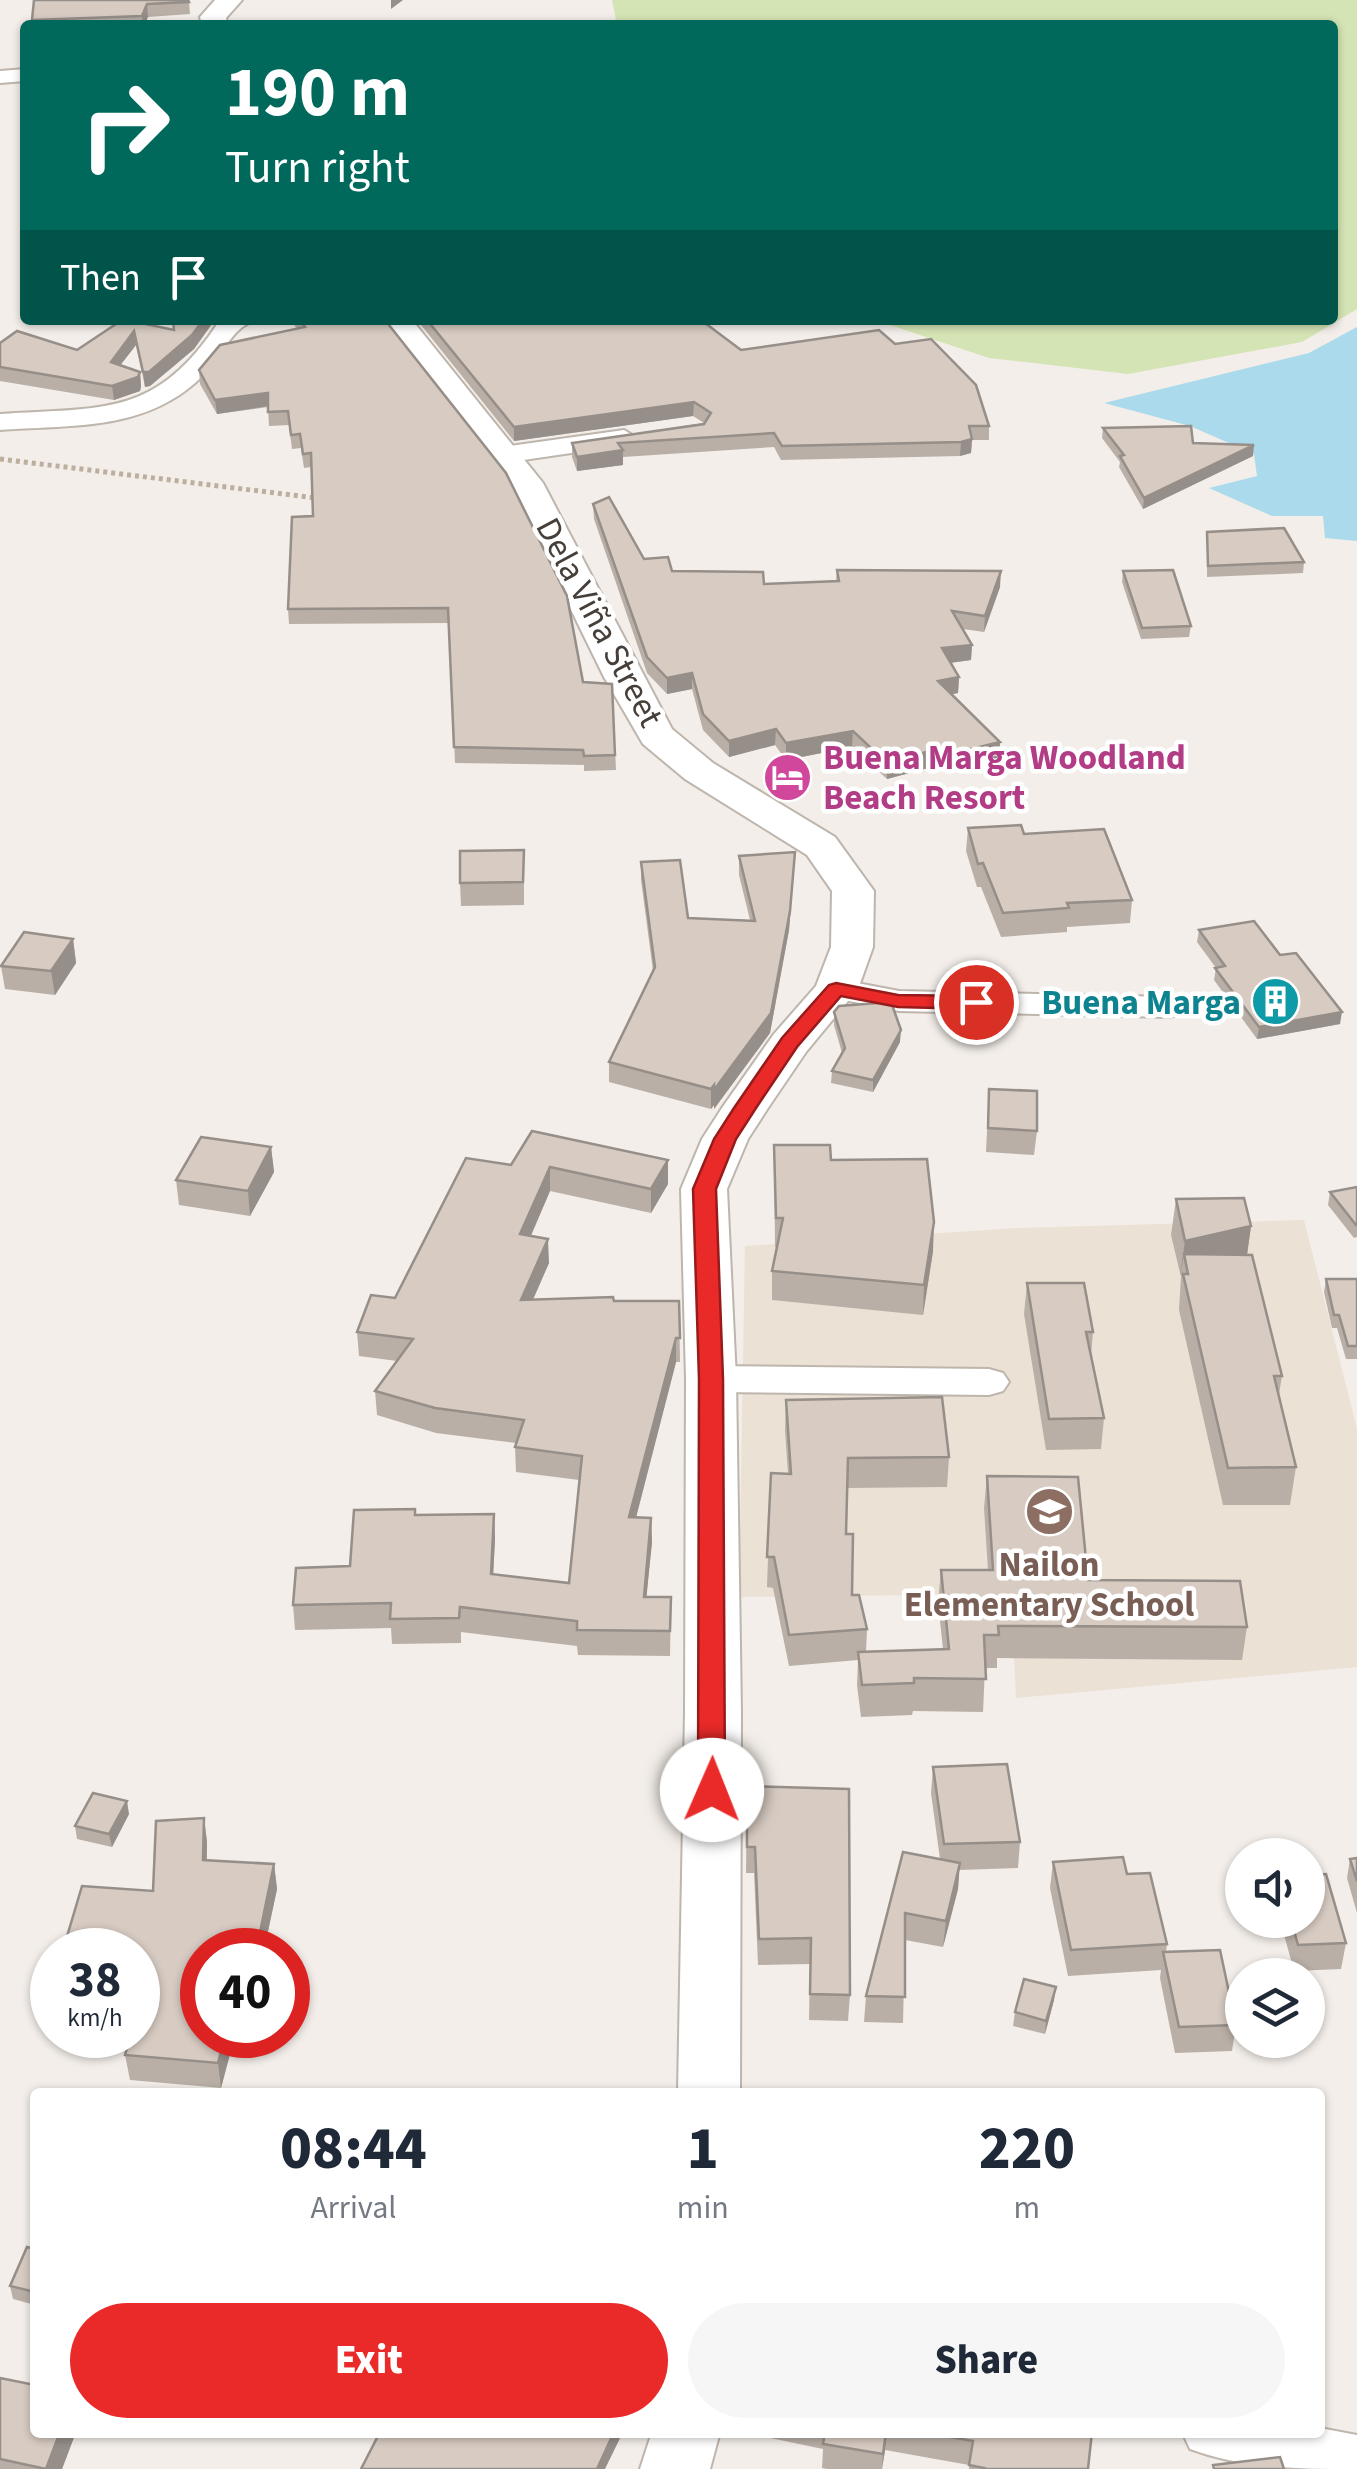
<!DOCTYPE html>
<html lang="en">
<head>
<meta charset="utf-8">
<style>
	body { margin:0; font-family:"Source Sans 3",sans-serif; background:#f6f6f7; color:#1f2937; height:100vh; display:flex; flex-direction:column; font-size:38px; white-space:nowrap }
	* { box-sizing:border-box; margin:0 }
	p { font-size:32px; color:#747a83 }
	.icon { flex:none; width:55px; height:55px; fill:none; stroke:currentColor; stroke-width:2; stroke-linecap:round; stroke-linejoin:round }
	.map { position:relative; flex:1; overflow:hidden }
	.panel { position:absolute; left:30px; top:2088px; width:1295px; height:350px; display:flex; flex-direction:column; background:#fff; border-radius:10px; box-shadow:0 2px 8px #0004 }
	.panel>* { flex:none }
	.hud { position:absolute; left:20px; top:20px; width:1318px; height:305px; border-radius:10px; box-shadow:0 2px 8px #0004; background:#00695c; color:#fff; overflow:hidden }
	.tools { position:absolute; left:1225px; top:1838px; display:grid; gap:20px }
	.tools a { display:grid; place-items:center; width:100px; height:100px; border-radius:50%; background:#fff; box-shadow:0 2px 8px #0004; font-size:50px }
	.speed { position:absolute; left:30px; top:1928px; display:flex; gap:20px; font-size:50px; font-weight:700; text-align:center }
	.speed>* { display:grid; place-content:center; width:130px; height:130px; border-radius:50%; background:#fff; box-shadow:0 2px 8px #0004; line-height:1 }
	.speed small { font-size:25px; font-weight:400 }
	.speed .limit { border:15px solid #d22; background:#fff; color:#111 }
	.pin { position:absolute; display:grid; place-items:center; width:85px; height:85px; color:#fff; margin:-42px; border:5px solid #fff; border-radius:50%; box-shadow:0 2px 10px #0007 }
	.me { position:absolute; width:110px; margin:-55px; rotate:1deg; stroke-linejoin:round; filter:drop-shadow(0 0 8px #0008) }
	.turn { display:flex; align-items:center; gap:35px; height:210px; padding:0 40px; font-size:45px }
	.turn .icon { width:130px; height:130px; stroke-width:2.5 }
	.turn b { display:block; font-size:70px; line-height:85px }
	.then { display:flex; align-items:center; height:95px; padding:0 40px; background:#0003; gap:20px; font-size:38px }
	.eta { display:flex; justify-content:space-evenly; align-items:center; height:170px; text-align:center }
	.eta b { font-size:60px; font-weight:800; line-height:70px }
	.cta { display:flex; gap:20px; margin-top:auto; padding:20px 40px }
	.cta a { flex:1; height:115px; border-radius:60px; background:#e92a29; color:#fff; font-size:40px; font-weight:800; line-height:115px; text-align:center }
	.cta a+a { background:#f6f6f7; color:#1f2937 }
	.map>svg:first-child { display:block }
</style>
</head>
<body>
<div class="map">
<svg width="1357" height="2469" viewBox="0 0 1357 2469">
	<rect width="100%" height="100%" fill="#f3eee9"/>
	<polygon fill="#ebe1d4" points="1304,1220 1357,1429 1357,1667 1016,1698 1011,1594 739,1597 745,1246 1017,1228"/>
	<polygon fill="#d5e4b4" points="612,0 1357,0 1357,309 1302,342 1128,374 989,358 875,320 1332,320 1332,25 617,25"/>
	<polygon fill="#aadaeb" points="1357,327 1357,541 1325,538 1323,516 1272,516 1209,488 1257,476 1254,454 1190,426 1104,403 1309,353"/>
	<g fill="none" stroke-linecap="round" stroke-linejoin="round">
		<defs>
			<g id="minor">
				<polygon points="25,69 25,81 0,83 0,71"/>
				<path d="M220,320h32c-3,4 -8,5 -12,9 -13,11 -27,39 -45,54 -55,48 -126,42 -195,47v-16c105,-7 156,4 220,-94z"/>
				<polygon points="624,430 637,438 633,444 502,463 489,455 502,447"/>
				<polygon points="836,979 899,991 1169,997 1181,1000 1186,1007 1181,1014 1169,1017 899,1011 824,996 819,989 824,982"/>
				<polygon points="711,1366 989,1369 1003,1373 1009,1382 1003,1391 989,1395 711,1392 697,1388 691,1379 697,1370"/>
				<path d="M1320,2428l37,7v34c-57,0 -113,0 -167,-20l-8,-17h138z"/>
			</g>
			<g id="tertiary">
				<polygon points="215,0 242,0 226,18 228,25 202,25 200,17"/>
				<polygon points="380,320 412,320 543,483 672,729 713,763 835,837 874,891 873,947 858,989 806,1052 768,1108 748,1139 727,1189 736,1379 741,1712 740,2092 678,2092 685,1712 686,1379 681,1189 702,1139 722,1108 774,1034 816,986 831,947 832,891 807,855 685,779 643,744 604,677 510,485"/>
				<polygon points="652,2432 720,2432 710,2469 640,2469"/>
			</g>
		</defs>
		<use href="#minor" stroke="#beb5ac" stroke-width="4"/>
		<use href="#tertiary" stroke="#beb5ac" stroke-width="4"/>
		<polyline stroke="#beae9e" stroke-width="5" stroke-dasharray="4 4" stroke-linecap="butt" points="0,459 316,498"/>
		<use href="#minor" fill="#fff" fill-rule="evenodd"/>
		<use href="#tertiary" fill="#fff" fill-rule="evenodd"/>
	</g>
	<g fill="#b9afa7">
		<polygon points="34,0 189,2 190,14 148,17 144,25 32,25"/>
		<polygon points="122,320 154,320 151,325 174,329 173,320 214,321 194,349 150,386 145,387 136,345 120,365 140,372 141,386 140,391 114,400 0,381 0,343 77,350"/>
		<polygon points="291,320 385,320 583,682 612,684 616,770 584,771 584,765 455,763 449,623 289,624 288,609 313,516 311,467 304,468 301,448 292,449 289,425 269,426 268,407 217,414 200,384 199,370 297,329"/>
		<polygon points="417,320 701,320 741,350 989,426 989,440 972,440 971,453 960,456 781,460 774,447 623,457 623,465 577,471 572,457 572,443 704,423 693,416 514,441"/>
		<polygon points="1103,428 1193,443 1253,456 1143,509 1119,467 1120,462 1102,438"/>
		<polygon points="593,504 644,559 672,571 764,584 836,581 837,570 1000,587 984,632 963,629 972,645 971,660 950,663 959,677 958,693 952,694 1000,742 999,758 950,770 943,764 887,779 852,747 786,760 775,745 729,757 703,730 692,689 667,694 647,673 594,519"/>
		<polygon points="1207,532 1304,562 1303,573 1207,577"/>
		<polygon points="1123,571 1191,626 1189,637 1141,639 1122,582"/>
		<polygon points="968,828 1024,834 1132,900 1130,923 1067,927 1067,932 1001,937 981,887 977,887 966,851"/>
		<polygon points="524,850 524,905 461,906 460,883"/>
		<polygon points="739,856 794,871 789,930 770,1033 714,1109 714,1105 711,1109 609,1082 609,1062 653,971 641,880 641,862 688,918 750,920 739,875"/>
		<polygon points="1199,930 1280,955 1340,1024 1257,1039 1214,980 1216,968 1197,942"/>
		<polygon points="73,939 76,963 55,995 5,989 1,966"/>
		<polygon points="834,1012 900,1042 873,1092 831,1083 832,1071 842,1053 834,1025"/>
		<polygon points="989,1089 1037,1131 1034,1155 986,1152"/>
		<polygon points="532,1131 668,1184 651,1213 550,1191 531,1236 549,1263 532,1300 679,1301 680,1362 676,1362 636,1517 651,1518 652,1542 646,1597 671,1597 670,1656 578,1655 577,1646 461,1632 461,1643 392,1644 391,1628 295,1630 293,1605 350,1566 416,1515 494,1514 495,1539 493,1574 569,1583 579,1480 516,1472 515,1447 516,1443 436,1433 377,1415 375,1391 397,1361 359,1356 357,1332 395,1298 511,1165"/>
		<polygon points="774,1145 831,1160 933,1251 923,1315 772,1300 772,1271 777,1247 775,1247"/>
		<polygon points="271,1147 274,1172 250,1216 179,1205 176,1180"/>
		<polygon points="1357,1187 1357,1237 1354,1238 1328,1205 1330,1192"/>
		<polygon points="1176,1199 1251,1226 1247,1255 1282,1376 1279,1394 1296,1467 1290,1505 1223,1505 1179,1310 1181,1277 1171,1235"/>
		<polygon points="1326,1279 1357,1279 1357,1359 1346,1359 1337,1328 1332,1328 1324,1292"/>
		<polygon points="1027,1283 1093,1332 1091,1355 1104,1418 1101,1449 1046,1450 1024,1314"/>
		<polygon points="786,1400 949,1457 947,1487 847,1488 846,1534 852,1595 867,1629 866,1652 943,1649 938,1602 941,1570 988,1570 984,1508 987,1476 1088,1580 1247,1627 1242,1660 997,1658 997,1668 985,1668 983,1712 913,1711 912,1715 861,1717 857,1685 858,1660 789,1666 773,1588 767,1587 771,1473 788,1474 785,1430"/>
		<polygon points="933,1767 1020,1842 1018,1868 959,1870 958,1889 943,1947 905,1940 903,2023 864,2022 866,1996 903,1852 940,1859 931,1793"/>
		<polygon points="747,1786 850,1995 848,2021 809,2020 810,1964 758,1965 754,1873 746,1873"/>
		<polygon points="129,1814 112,1847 77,1839 75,1826"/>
		<polygon points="204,1818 207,1842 207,1860 274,1864 277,1889 264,1950 202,1950 235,2035 221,2088 130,2080 125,2055 144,1988 138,1987 138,1950 153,1891"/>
		<polygon points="1357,1858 1357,1913 1347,1878 1350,1859"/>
		<polygon points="1053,1862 1127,1874 1167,1944 1166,1952 1236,2025 1232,2051 1175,2053 1160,1978 1161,1970 1068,1976 1050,1888"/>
		<polygon points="1280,1920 1308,1920 1346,1943 1341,1969 1294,1971"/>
		<polygon points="1054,2000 1045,2034 1013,2026 1015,2012"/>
		<polygon points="35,2249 35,2305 13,2299 10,2286"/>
		<polygon points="0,2378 35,2432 76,2432 62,2469 0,2469"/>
		<polygon points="742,2432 1092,2432 1088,2469 969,2469 969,2465 885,2450 882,2469 827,2469 822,2468 823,2449"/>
	</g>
	<g fill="#968e88">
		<polygon points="391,0 403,0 391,9"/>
		<polygon points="147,4 148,17 144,25 143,25 142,16"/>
		<polygon points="142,320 154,320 142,337 140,323"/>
		<polygon points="203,320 214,321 194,349 150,386 145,387 143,372"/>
		<polygon points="134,331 136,345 112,376 111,362"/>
		<polygon points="140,372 141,386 140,391 114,400 112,386"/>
		<polygon points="268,393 269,406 217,414 215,400"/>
		<polygon points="694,402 693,416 514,441 514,427"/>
		<polygon points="972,439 971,453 960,456 961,442"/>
		<polygon points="1254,445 1253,456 1143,509 1144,498"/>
		<polygon points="623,450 623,465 577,471 577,457"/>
		<polygon points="1001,571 1000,587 984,632 985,616"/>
		<polygon points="972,645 971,660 941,664 942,648"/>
		<polygon points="692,673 692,689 667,694 667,678"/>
		<polygon points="959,677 958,693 937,697 938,681"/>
		<polygon points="776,729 775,745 729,757 729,741"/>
		<polygon points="853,731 852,747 786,760 786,743"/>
		<polygon points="1000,742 999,758 950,770 951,754"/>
		<polygon points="944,747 943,764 887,779 887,763"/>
		<polygon points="795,852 789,930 770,1033 714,1109 714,1090"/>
		<polygon points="73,939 76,963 55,995 51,971"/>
		<polygon points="1342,1012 1340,1024 1257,1039 1259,1027"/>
		<polygon points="901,1030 900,1042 873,1092 873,1080"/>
		<polygon points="714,1085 714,1105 711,1109 711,1089"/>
		<polygon points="271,1147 274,1172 250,1216 248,1191"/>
		<polygon points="668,1160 668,1184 651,1213 651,1189"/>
		<polygon points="550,1167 550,1191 521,1258 520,1234"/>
		<polygon points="934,1222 933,1251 923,1315 924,1285"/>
		<polygon points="1251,1226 1246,1262 1184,1254 1180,1277 1185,1241"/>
		<polygon points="548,1239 549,1263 522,1325 521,1300"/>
		<polygon points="676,1338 676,1362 630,1541 629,1517"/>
		<polygon points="494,1514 495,1539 492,1599 491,1574"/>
		<polygon points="651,1518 652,1542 644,1622 644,1597"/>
		<polygon points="127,1801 129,1814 112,1847 109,1834"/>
		<polygon points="204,1818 207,1842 206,1884 203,1860"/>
		<polygon points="960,1863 958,1889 943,1947 946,1921"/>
		<polygon points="274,1864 277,1889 264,1950 259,1950 258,1942"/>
		<polygon points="1056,1987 1054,2000 1045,2034 1046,2021"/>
		<polygon points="225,2035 235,2035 221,2088 218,2063"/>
		<polygon points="60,2432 76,2432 62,2469 46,2469"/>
		<polygon points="614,2432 623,2432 605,2469 597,2469"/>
		<polygon points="887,2432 885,2450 882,2469 883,2454"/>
	</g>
	<g fill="#d7cbc2" stroke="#968e88" stroke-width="2.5">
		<polygon points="34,0 188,0 189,2 147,4 142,16 32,20"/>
		<polygon points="122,320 142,320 140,323 174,330 173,320 203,320 192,335 149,372 143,372 134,331 111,362 140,372 138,377 112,386 0,367 0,343 17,331 77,350"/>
		<polygon points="300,320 385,320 506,473 567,596 583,682 612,684 615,755 584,756 583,750 454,747 448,608 288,609 292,517 313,516 311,453 303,454 300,434 291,435 288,411 268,412 268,393 215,400 199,370 220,345 305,327"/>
		<polygon points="427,320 701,320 741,350 879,330 895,344 931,339 976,385 989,426 969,426 972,439 961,442 782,446 774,433 618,443 623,450 577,457 572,443 704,424 711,413 694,402 514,427"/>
		<polygon points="1191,426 1193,443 1254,445 1144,498 1120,456 1124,455 1103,428"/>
		<polygon points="609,497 644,559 668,557 672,571 763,572 764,584 839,581 837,570 1001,571 985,616 952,611 972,645 942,648 959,677 938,681 1000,742 951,754 944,747 887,763 853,731 786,743 776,729 729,741 703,714 692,673 667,678 647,657 593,504"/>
		<polygon points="1284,528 1304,562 1208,566 1207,532"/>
		<polygon points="1173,570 1191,626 1142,628 1123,571"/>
		<polygon points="1021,825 1024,834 1104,829 1132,900 1067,903 1069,908 1003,913 983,863 978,864 968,828"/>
		<polygon points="524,850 523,882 460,883 460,851"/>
		<polygon points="795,852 790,911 771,1013 714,1090 714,1085 711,1089 609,1062 655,967 641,862 680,860 688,918 755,921 739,856"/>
		<polygon points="1254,921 1280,955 1296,953 1342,1012 1259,1027 1215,968 1225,966 1199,930"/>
		<polygon points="24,932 73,939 51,971 1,966"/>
		<polygon points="891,1002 901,1030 873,1080 832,1071 845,1048 834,1012 839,1006"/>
		<polygon points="989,1089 1037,1091 1037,1131 988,1128"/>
		<polygon points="532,1131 668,1160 651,1189 550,1167 520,1234 548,1239 521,1300 613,1297 614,1301 679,1301 680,1338 676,1338 629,1517 651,1518 644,1597 671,1597 670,1631 577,1630 577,1621 460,1607 459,1618 390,1619 391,1603 293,1605 296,1568 350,1566 354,1510 415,1509 415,1515 494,1514 491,1574 569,1583 582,1456 515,1447 524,1420 435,1408 375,1391 413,1339 357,1332 371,1295 395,1298 466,1158 511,1165"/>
		<polygon points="201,1137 271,1147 248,1191 176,1180"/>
		<polygon points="774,1145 830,1145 831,1160 927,1159 934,1222 924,1285 772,1271 783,1218 776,1218"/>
		<polygon points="1357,1187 1357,1225 1356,1225 1330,1192"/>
		<polygon points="1244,1198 1251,1226 1185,1241 1176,1199"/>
		<polygon points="1184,1254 1252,1255 1282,1376 1274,1376 1296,1467 1228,1468 1183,1274 1188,1274"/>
		<polygon points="1326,1279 1357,1279 1357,1346 1348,1346 1339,1315 1334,1315"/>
		<polygon points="1027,1283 1084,1283 1093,1332 1086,1332 1104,1418 1049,1419"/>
		<polygon points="942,1397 949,1457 848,1458 846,1534 853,1534 852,1595 859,1595 867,1629 789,1635 774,1557 767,1557 771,1473 791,1474 786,1400"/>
		<polygon points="987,1476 1078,1477 1088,1580 1240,1581 1247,1627 998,1626 999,1635 984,1635 986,1679 914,1678 914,1683 862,1685 858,1652 949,1649 941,1570 993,1570"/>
		<polygon points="1007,1764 1020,1842 944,1844 933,1767"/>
		<polygon points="747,1786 849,1789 850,1995 810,1994 811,1938 759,1939 755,1847 747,1847"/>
		<polygon points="93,1793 127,1801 109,1834 75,1826"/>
		<polygon points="204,1818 203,1860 274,1864 258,1942 249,1941 247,1950 202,1950 202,2035 225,2035 218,2063 125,2055 131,2035 138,2035 138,2011 150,1964 138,1963 138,1950 63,1950 82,1886 153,1891 156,1821"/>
		<polygon points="903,1852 960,1863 946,1921 905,1913 905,1997 866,1996"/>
		<polygon points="1123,1857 1127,1874 1150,1873 1167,1944 1071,1950 1053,1862"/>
		<polygon points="1357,1858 1357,1881 1350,1859"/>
		<polygon points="1326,1874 1346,1943 1298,1945 1291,1920 1308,1920 1308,1875"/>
		<polygon points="1220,1950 1236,2025 1179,2027 1163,1952"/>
		<polygon points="1024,1979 1056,1987 1046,2021 1015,2012"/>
		<polygon points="27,2247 35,2249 35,2292 10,2286"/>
		<polygon points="0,2378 35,2385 35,2432 60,2432 46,2469 0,2459"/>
		<polygon points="380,2432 614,2432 597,2469 361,2469"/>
		<polygon points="825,2432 886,2432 883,2454 823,2444"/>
		<polygon points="922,2432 1092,2432 1088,2469 983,2469 984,2468 969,2465 973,2441"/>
		<polygon points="1280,2457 1284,2469 1214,2469 1213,2465"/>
	</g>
	<polygon fill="#e92a29" stroke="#971b1b" stroke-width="2.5" points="836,983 898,995 976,996 986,1002 976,1009 898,1007 841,996 797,1047 756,1108 736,1139 716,1189 723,1379 725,1790 721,1797 712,1800 702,1797 698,1790 699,1379 693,1189 714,1139 734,1108 782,1038 829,985"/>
	<defs>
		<symbol id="hotel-disc" viewBox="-11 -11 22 22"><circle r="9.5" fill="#d1479c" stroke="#fff"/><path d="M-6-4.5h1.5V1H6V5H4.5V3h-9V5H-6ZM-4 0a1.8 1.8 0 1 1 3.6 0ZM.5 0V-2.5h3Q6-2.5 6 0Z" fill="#fff"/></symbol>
		<symbol id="building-disc" viewBox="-11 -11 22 22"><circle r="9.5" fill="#0f9aa8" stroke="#fff"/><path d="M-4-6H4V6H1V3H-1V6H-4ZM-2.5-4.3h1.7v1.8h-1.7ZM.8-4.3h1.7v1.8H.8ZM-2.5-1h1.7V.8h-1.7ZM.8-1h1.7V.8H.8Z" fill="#fff"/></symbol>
		<symbol id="school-disc" viewBox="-11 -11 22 22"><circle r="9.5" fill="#8d6e63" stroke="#fff"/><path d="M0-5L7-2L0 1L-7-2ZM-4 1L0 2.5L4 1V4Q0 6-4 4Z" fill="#fff"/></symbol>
	</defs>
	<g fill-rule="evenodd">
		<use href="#hotel-disc" x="760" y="750" width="55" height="55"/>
		<use href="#building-disc" x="1248" y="974" width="55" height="55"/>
		<use href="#school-disc" x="1022" y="1484" width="55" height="55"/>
	</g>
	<g text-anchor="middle" stroke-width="9" stroke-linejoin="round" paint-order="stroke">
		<g font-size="35" fill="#463e38" stroke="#fff">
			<text transform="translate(600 622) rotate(62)" y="12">Dela Viña Street</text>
		</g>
		<g font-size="35" font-weight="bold" fill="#b23c85" stroke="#fff" text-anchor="start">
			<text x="823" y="769">Buena Marga Woodland<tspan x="823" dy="40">Beach Resort</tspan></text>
		</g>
		<g font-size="35" font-weight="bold" fill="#0d838f" stroke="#fff" text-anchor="end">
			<text x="1241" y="1014">Buena Marga</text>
		</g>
		<g font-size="35" font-weight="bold" fill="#785e54" stroke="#fff">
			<text x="1049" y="1576">Nailon<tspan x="1049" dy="40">Elementary School</tspan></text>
		</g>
	</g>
</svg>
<div class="tools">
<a><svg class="icon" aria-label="sound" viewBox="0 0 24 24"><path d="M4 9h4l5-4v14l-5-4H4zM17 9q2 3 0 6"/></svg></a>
<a><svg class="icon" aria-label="layers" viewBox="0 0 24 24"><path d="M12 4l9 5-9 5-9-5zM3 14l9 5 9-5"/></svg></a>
</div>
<div class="speed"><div>38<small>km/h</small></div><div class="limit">40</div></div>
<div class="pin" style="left:976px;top:1002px;background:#d93025"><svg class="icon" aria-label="arrive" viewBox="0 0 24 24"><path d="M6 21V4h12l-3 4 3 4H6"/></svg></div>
<svg class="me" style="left:712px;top:1790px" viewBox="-20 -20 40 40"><circle r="19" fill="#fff"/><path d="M0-13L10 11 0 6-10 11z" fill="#e92a29"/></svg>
<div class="hud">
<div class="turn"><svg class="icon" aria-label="right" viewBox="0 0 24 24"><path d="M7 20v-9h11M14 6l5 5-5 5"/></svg><div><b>190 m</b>Turn right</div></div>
<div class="then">Then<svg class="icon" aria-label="arrive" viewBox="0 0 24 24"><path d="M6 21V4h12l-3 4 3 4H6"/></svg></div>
</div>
<section class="panel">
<div class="eta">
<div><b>08:44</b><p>Arrival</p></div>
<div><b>1</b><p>min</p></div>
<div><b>220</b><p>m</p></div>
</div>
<div class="cta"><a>Exit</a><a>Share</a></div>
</section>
</div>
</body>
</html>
